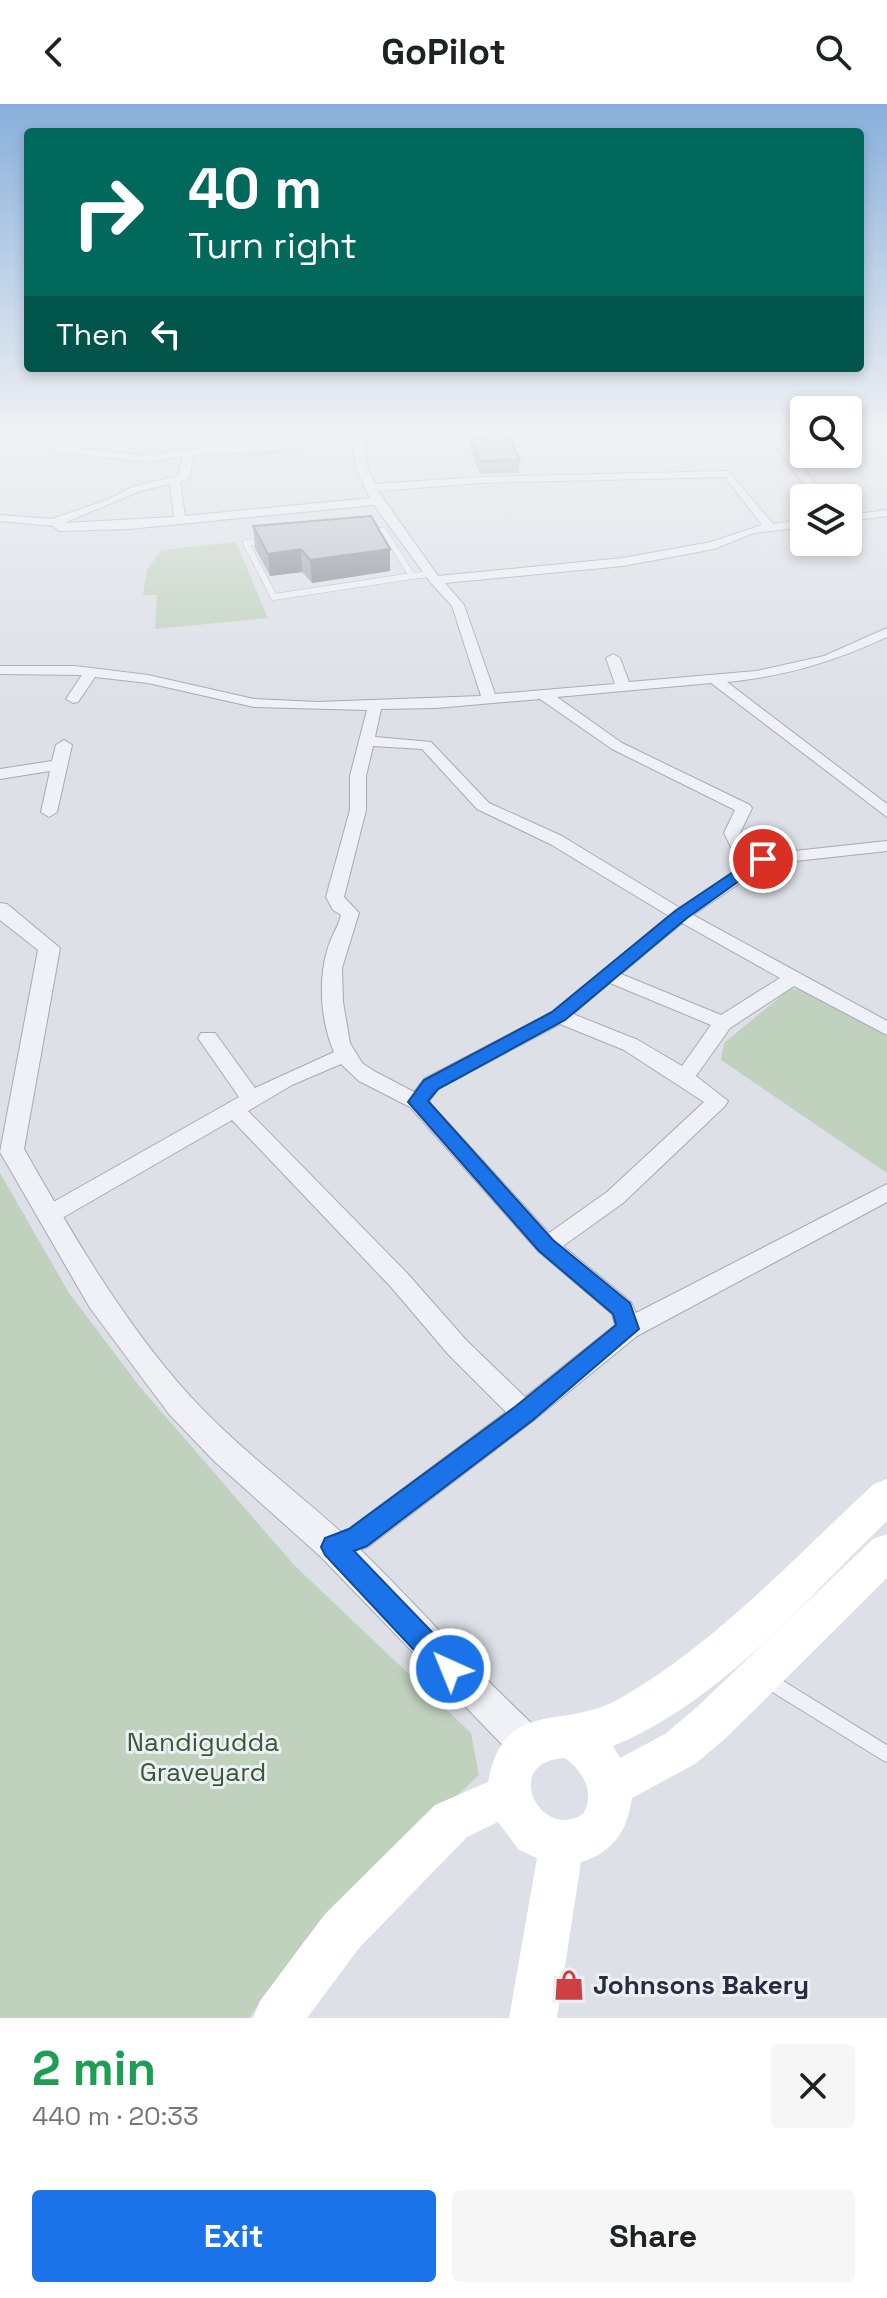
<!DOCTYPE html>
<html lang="en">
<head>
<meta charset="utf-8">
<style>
	body { margin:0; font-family:"Space Grotesk",sans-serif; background:#f6f6f6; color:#202124; height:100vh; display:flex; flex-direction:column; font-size:30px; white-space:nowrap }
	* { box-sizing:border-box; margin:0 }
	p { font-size:26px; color:#757577 }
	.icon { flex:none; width:44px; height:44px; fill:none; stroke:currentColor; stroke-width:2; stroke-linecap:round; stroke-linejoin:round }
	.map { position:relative; height:1914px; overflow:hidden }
	.panel { display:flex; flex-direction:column; background:#fff; flex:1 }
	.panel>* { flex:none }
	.top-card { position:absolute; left:24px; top:24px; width:840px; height:244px; border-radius:8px; box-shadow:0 4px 12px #0003; background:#00695c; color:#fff; overflow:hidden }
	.buttons { position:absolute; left:790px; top:292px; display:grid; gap:16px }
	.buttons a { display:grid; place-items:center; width:72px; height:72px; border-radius:8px; background:#fff; box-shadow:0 4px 12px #0003; font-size:40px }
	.pin { position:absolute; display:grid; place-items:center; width:68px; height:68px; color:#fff; margin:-34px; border:4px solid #fff; border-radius:50%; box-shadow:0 2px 8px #0007 }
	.me { position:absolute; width:88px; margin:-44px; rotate:316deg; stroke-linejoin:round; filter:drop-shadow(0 0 6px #0008) }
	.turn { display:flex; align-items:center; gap:28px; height:168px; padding:0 32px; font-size:36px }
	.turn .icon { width:104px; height:104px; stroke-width:2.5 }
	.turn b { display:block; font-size:56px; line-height:68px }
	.then { display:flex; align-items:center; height:76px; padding:0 32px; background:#0003; gap:16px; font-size:30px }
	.round { display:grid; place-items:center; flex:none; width:84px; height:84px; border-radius:8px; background:#f6f6f6 }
	.summary { display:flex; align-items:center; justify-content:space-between; height:136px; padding:0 32px }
	h1 { font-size:48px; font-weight:600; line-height:60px; color:#1e9e55 }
	.button { display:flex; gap:16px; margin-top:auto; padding:16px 32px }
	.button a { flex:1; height:92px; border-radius:8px; background:#1a73e8; color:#fff; font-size:32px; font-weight:600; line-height:92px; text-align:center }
	.button a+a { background:#f6f6f6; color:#202124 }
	header { display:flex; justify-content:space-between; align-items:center; height:104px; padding:0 32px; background:#fff; font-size:36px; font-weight:600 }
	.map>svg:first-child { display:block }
</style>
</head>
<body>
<header><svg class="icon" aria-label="back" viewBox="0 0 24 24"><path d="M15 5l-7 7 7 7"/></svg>GoPilot<svg class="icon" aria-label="search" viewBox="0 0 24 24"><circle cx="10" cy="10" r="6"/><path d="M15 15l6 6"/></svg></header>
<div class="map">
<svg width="887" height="1914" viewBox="0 0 887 1914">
	<rect width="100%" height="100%" fill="#dde0e7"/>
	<g fill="#c0d1be">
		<polygon points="236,438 268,514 155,525 157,491 143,491 147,466 161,446"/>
		<polygon points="791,884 812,889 887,932 887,1069 721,956 724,939"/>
		<polygon points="0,1069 69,1189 140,1283 294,1461 471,1629 479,1671 305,1836 249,1914 0,1914"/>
	</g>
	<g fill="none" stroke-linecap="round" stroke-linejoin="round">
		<defs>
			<g id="service-far1">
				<polyline points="369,426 384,427 412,472 430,470"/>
				<polyline points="265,437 246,439 274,493 412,472"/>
			</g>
			<polyline id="service" points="769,1577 887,1650"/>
			<g id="minor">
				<path d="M55,327h10l-7,15 89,10 42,-7 100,-5 40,-13h16l-55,19 -96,5 -5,23 -9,4 5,34 185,-18c-12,-27 -24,-39 -8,-67h10c-12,22 -7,32 3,53l106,-7 247,-6 45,53 31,-5v8l-50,6 -40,16 -91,17 -178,17 19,22 31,89 120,-10 -9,-26 7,-4 7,4 9,24 127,-11 68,-15 63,-28v9c-54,25 -100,39 -160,45l160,122v13l-176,-134 -154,14 65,46 128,62 2,3 -12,25 4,7 22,14 121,-13v10l-119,13 -75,51 194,106v14l-93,-49 -64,42 -34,48 32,25 -3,5 -102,97 -60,43 68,56 5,11 251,-129v18l-250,134 -104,85 -165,126 -34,13 -10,-4 -4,-9 4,-9 25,-9 157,-117 -58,-58 -57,-67 -159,-167 -175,101h-16l-3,-6 3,-6 198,-112 -41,-59 3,-5h14l40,55 79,-36c-13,-29 -16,-71 -7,-101 3,-13 11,-23 14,-36l-8,-5 -7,-13 24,-87v-34l17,-66 -113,-3 -106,-24 -53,-6 -17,25 -5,1 -7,-4 16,-24 -82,-1v-8h75l73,9 106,24 64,3 163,-6 -29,-90 -21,-23 -57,-78 -245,24 -70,2 -6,-5 -53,-5v-6l52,4 55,-19 25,-13 46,-11 5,-20 -36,6 -97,-11 -3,-4zM725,373l37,48 -51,17 -88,16 -185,18 -60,-85 103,-8zM170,380l4,33 -110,6 76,-32zM540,595l72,50 123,61 -11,23 7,14 21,12 -72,49 -118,-72 -73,-33 -58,-61 -56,-5 6,-28 55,-1zM373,642l49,3 55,60 73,35 119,72 -117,96 -128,67 -10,13 -40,-21 -12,-8 -12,-20 -7,-41 -1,-34 17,-55 -15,-16 22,-87v-34zM682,819l98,55 -59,37 -100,-41zM610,879l101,42 -29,41 -44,-26 -65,-26zM560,920l64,26 80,52 -97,90 -58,41 -120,-131 9,-13zM341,960l18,17 51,26 128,144 74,63 3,11 -90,72 -59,-57 -59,-67 -159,-162 44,-26z"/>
				<polygon points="382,327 475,327 475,328 470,331 387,330"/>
				<polygon points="674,327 684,327 685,330 680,333"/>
				<polygon points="729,327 745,327 787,341 825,394 813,394 779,345"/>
				<polygon points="880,327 887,327 887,332"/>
				<polygon points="887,406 887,412 848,417 848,411"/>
				<polygon points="64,636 72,641 57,708 49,713 41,708 50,667 0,675 0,665 52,657 56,641"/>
			</g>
			<path id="tertiary" d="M0,799l7,1 53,44 -36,201c49,86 99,173 166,247 55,60 122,106 180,163 57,57 111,118 171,173l5,13 -5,13 -13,5 -13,-5 -194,-201 -107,-96 -45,-47 -79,-106 -90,-156 38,-202 -38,-30z"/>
		</defs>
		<use href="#service-far1" stroke="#a6aab4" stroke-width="7"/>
		<use href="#service" stroke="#a6aab4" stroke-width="17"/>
		<use href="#minor" stroke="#a6aab4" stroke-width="2"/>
		<use href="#tertiary" stroke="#a6aab4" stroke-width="2"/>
		<use href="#service-far1" stroke="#f0f1f6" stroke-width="6"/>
		<use href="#service" stroke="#f0f1f6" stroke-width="15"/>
		<use href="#minor" fill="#f0f1f6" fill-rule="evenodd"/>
		<use href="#tertiary" fill="#f0f1f6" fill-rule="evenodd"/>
		<path fill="#fff" fill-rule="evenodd" d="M887,1375v42c-83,80 -165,180 -274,225l7,12 45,-24 32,-27 176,-168 14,-5v44l-160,159 -32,27 -63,34c-5,33 -18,54 -51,64l-24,156h-48l28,-160 -18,-8 -21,-28 -31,15 -108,111 -52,70h-54l7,-17 65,-87 110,-109 53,-23c16,-86 75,-51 131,-83 96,-55 174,-140 255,-215zM565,1654c18,13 31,35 18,56 -43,28 -83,-53 -18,-56z"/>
	</g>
	<g fill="#a1a3ae">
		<polygon points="471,335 520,356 519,369 480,370 471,348"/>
		<polygon points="253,422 390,467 312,479 302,468 270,472 255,444"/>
	</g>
	<g fill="#83858d">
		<polygon points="301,445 302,468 270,472 268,450"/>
		<polygon points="390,445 390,467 312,479 310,456"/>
	</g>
	<g fill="#bbbeca" stroke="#83858d" stroke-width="2">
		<polygon points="487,327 506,327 520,356 480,357 471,335 486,333"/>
		<polygon points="371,412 390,445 310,456 301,445 268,450 253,422"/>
	</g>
	<linearGradient id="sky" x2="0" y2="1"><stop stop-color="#88afdb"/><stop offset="0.55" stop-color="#f0f1f4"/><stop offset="1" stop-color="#f0f1f4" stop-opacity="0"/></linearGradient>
	<rect width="887" height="595" fill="url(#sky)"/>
	<polygon fill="#1a73e8" stroke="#114b97" stroke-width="2" points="757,752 770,755 687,814 565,916 438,985 428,997 553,1136 630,1199 639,1225 533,1316 367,1442 354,1447 459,1556 463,1565 459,1575 450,1579 441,1575 325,1451 321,1443 325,1434 349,1425 516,1302 616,1221 613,1210 539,1147 408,998 424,976 552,908 675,807"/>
	<defs>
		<symbol id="shop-bare" viewBox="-9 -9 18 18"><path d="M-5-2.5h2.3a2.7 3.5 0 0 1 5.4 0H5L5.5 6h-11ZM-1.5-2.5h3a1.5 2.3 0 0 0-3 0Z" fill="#cd4142" stroke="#edeff5" stroke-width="2.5" paint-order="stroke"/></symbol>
	</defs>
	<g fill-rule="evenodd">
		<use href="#shop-bare" x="547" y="1859" width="44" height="44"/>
	</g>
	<g text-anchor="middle" stroke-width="6" stroke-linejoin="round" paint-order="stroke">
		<g font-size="26" fill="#365934" stroke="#edeff5">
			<text x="203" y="1647">Nandigudda<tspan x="203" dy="30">Graveyard</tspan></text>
		</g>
		<g font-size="26" font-weight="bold" fill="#272c3e" stroke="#edeff5" text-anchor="start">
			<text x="593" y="1890">Johnsons Bakery</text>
		</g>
	</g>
</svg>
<div class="buttons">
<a><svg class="icon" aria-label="search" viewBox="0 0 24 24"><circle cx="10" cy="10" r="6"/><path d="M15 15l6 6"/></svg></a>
<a><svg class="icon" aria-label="layers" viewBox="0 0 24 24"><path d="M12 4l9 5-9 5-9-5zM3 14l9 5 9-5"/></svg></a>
</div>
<div class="pin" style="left:763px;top:755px;background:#d93025"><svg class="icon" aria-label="arrive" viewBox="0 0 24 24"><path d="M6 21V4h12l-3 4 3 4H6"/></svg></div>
<svg class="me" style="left:450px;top:1565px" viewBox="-20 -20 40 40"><circle r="17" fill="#1a73e8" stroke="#fff" stroke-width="3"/><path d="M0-11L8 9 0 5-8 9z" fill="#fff"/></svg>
<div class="top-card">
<div class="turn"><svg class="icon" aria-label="right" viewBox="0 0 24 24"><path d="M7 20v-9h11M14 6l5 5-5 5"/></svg><div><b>40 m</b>Turn right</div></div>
<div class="then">Then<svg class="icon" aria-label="left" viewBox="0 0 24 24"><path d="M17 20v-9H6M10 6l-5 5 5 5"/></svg></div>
</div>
</div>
<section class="panel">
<div class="summary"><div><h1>2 min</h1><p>440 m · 20:33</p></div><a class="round"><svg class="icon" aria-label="close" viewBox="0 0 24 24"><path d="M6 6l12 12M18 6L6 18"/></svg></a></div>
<div class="button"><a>Exit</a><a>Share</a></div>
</section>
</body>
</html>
